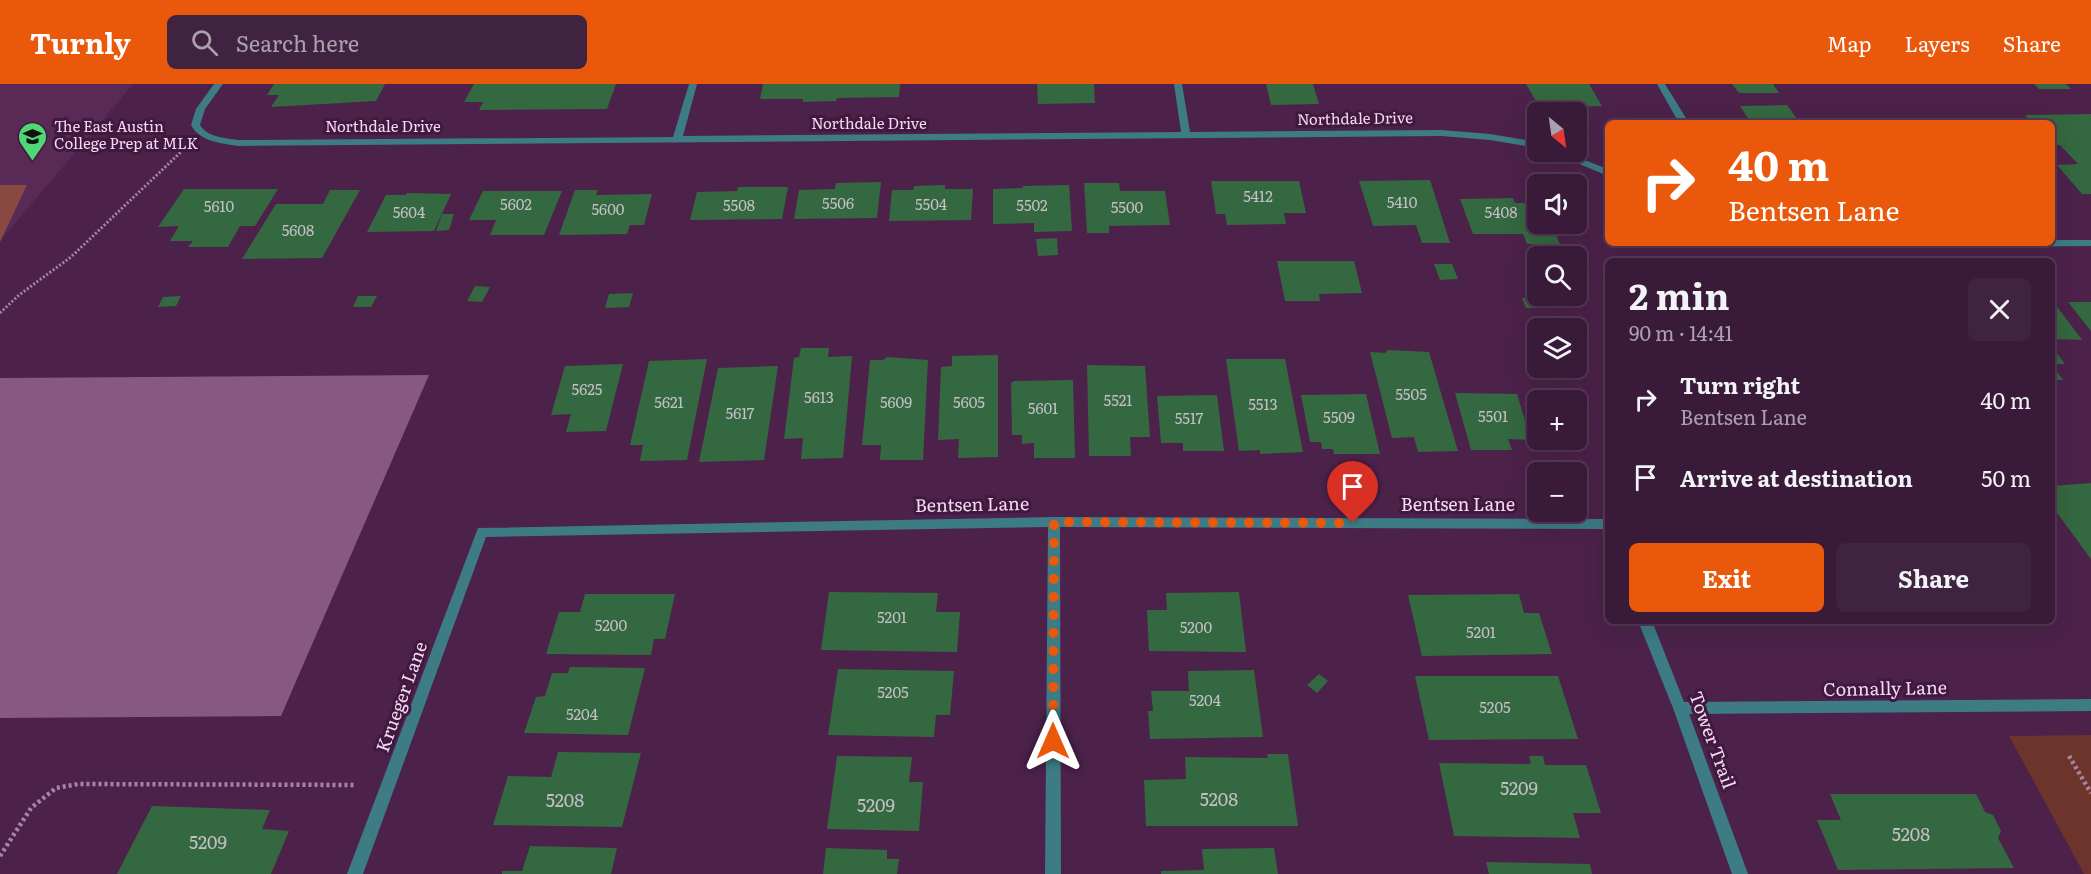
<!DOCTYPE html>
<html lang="en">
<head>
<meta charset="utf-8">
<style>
	body { margin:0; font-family:Literata,serif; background:#402340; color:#f1f3f6; height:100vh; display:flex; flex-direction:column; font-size:22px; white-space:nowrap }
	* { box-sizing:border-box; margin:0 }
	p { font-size:20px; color:#aba1ae }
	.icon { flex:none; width:33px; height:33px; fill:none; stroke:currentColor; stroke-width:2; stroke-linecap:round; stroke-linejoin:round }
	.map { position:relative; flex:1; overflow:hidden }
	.panel { position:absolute; left:1605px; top:174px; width:450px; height:366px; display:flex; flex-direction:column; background:#391a38; border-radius:9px; box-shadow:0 6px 24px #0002,0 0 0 2px #533853 }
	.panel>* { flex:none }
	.top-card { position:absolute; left:1605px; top:36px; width:450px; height:126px; border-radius:9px; box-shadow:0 6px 24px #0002,0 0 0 2px #533853; background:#ea580c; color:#fff; overflow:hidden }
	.needle { width:39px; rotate:151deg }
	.controls { position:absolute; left:1527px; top:18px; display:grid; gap:12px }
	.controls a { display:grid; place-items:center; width:60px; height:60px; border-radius:9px; background:#391a38; box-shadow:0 6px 24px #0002,0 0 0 2px #533853; font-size:30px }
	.pin { position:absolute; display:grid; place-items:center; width:51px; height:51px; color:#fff; margin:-62px -26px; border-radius:50% 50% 50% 0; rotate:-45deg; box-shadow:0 0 6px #0007 }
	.pin .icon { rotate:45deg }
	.me { position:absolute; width:66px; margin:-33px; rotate:0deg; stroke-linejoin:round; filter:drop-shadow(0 0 4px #0008) }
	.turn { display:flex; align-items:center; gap:21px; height:126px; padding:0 24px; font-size:27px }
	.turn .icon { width:78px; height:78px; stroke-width:2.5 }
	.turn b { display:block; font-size:42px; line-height:51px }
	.round { display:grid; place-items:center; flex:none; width:63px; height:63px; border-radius:9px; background:#402340 }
	.summary { display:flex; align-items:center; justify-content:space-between; height:102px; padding:0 24px }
	h1 { font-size:36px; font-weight:700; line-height:45px }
	.primary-button { display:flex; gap:12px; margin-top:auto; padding:12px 24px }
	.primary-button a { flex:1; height:69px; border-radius:9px; background:#ea580c; color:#fff; font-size:24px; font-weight:700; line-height:69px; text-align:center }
	.primary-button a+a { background:#402340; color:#f1f3f6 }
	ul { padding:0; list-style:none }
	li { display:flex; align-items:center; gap:18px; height:78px; padding:0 24px }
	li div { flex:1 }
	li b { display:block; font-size:22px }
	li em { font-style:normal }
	header { display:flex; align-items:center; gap:36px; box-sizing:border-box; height:84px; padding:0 30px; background:#ea580c; color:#fff }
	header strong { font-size:28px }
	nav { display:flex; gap:33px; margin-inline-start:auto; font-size:21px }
	.search { width:420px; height:54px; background:#402340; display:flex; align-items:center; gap:15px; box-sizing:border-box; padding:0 21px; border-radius:9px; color:#aba1ae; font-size:22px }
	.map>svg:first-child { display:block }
</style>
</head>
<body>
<header>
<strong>Turnly</strong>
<div class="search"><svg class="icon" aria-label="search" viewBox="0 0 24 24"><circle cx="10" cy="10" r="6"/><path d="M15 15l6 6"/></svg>Search here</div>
<nav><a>Map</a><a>Layers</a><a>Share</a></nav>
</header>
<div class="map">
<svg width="2091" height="790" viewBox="0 0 2091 790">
	<rect width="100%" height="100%" fill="#4c224a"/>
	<polygon fill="#5a2a57" points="0,0 133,0 0,157"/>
	<polygon fill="#6d342c" points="2091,651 2091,790 2084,790 2009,652"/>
	<polygon fill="#874940" points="0,101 27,101 0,158"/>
	<polygon fill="#865882" points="429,291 281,632 0,634 0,294"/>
	<g fill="#346840">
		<polygon points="274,0 385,0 376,17 271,23 279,11 267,11"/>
		<polygon points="474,0 616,0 607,25 483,26 479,26 483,18 464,18"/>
		<polygon points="763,0 900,0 899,13 837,14 836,17 803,18 803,15 760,15"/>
		<polygon points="1037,0 1094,0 1095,19 1038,20"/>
		<polygon points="1266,0 1313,0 1319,20 1271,21"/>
		<polygon points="1526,0 1589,0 1602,22 1540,24"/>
		<polygon points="1732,0 1773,0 1779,9 1739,9"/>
		<polygon points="2034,0 2066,0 2071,5 2039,5"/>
		<polygon points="1787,21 1800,39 1751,39 1740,22"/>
		<polygon points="2091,30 2091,110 2082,110 2057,81 2078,80 2060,61 2052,61 2052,39 2032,39 2025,31"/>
		<polygon points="1430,96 1450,159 1422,159 1416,141 1373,142 1359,97"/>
		<polygon points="1211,97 1299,97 1306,129 1284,129 1286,140 1227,141 1225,130 1216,130"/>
		<polygon points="881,98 877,134 794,135 799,106 835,105 836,99"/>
		<polygon points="1084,99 1119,99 1120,107 1165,107 1170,141 1109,142 1109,149 1087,149"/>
		<polygon points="945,101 945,105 973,105 971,136 889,137 892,106 913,106 914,102"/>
		<polygon points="1069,101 1072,147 1034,148 1034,139 993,140 993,105 1023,104 1023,102"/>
		<polygon points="738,103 788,103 782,135 690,136 697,108 737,107"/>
		<polygon points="184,105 278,105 255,142 240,142 228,163 188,163 193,157 170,157 179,142 158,143"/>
		<polygon points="330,106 360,106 322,174 242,175 276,120 323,120"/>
		<polygon points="575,106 598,106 596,111 652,110 644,141 630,141 627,150 559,151"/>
		<polygon points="483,107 562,107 544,151 490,151 496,136 469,136"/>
		<polygon points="407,109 451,110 434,147 367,148 386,111 406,111"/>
		<polygon points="1513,114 1515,119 1538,119 1538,140 1561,140 1565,149 1555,149 1560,160 1527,160 1523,150 1473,150 1460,115"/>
		<polygon points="442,130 454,130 449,146 436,147"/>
		<polygon points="1057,154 1058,171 1038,172 1036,155"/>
		<polygon points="1277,177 1354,177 1362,209 1319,210 1320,217 1285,217"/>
		<polygon points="1434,180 1452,180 1458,195 1440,196"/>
		<polygon points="475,202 490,203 482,218 467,217"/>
		<polygon points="633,209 629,223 605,224 609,210"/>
		<polygon points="181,212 176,222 158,223 163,213"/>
		<polygon points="358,212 377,212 371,223 353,223"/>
		<polygon points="1522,214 1533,214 1537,224 1526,224"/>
		<polygon points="2052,216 2082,256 2052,255"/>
		<polygon points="2068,218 2091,218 2091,247"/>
		<polygon points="2052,263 2065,280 2052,280"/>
		<polygon points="801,264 829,264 828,273 852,272 843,374 801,375 803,354 784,355 794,274 799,273"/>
		<polygon points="1388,266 1429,268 1458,367 1418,368 1414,353 1392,354 1370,268 1385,269"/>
		<polygon points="998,271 998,373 958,374 959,355 938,356 941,283 952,282 952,272"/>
		<polygon points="887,273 928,276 923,376 880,376 881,361 862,361 870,276 883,276"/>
		<polygon points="707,275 687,376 640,377 643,361 630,361 649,277"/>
		<polygon points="1226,275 1285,275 1303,368 1260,370 1260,366 1239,367"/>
		<polygon points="623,280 606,347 566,348 571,330 551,331 565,282"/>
		<polygon points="1087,281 1145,282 1150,353 1130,353 1131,372 1089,372"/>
		<polygon points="2052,281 2063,296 2052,296"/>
		<polygon points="778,282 764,376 699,378 718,284"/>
		<polygon points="1073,296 1075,374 1034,374 1034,359 1022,360 1022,351 1012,351 1011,299 1014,297"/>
		<polygon points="1455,309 1517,310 1531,356 1508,355 1512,366 1471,366"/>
		<polygon points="1366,310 1380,370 1334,370 1333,365 1322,365 1321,358 1310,358 1301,311"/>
		<polygon points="1217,311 1224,367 1183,367 1183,359 1161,359 1157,312"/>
		<polygon points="2091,399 2091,475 2052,422 2052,402"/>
		<polygon points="829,508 938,509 936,528 960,528 957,568 821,566"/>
		<polygon points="1239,508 1246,568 1149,567 1147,526 1167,526 1166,509"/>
		<polygon points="585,510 675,510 665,555 654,555 651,571 546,570 559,528 580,528"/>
		<polygon points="1519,510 1524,529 1539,529 1552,570 1422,572 1408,511"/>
		<polygon points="570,583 645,584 628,651 524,649 536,613 545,612 552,589 568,589"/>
		<polygon points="838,585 954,587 950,631 936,631 934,653 828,651"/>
		<polygon points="1254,586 1263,653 1150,655 1148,627 1153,627 1151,607 1189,607 1188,587"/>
		<polygon points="1319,590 1328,597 1317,609 1307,601"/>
		<polygon points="1415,592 1558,592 1578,655 1429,656"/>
		<polygon points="558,668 641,669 622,743 493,741 508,692 551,693"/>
		<polygon points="1267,670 1288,670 1298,742 1146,742 1144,696 1186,695 1185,673 1264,674 1268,674"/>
		<polygon points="837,672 912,673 909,698 923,698 919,747 827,745"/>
		<polygon points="1529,672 1543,672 1545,681 1586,681 1601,729 1573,729 1580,754 1454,752 1439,679 1531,680"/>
		<polygon points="1830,710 1976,710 1985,728 1993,731 2001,747 1998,754 2014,784 1838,786 1817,736 1841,736"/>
		<polygon points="152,722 270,726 262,745 289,747 271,790 117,790"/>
		<polygon points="530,762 617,764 611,790 502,790 502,787 522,787"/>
		<polygon points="826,764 887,766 887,775 899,775 897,790 823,790"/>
		<polygon points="1274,764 1278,790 1161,790 1161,787 1204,786 1202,765"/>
		<polygon points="1486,778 1590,780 1592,790 1489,790"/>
	</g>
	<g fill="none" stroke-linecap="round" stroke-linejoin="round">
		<polyline stroke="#a685a4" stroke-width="3" stroke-dasharray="2 2" stroke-linecap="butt" points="0,229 19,211 71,173 184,65"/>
		<g stroke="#a685a4" stroke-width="4.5" stroke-dasharray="3 3" stroke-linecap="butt">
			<polyline points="2069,672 2091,709"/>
			<polyline points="0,772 31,724 56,704 78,700 356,701"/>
		</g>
		<g fill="#3d7b85" fill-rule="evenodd">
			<path d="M214,0h9l-18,25 -5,16c7,12 25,13 38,15l435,-3 16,-53h8l-14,52 498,-4 -7,-48h8l8,48 251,-2 49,4 48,8v6l-48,-8 -49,-4 -1203,10c-17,-3 -38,-4 -47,-21l5,-16z"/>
			<polygon points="1657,0 1665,0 1689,39 1679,39"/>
			<polygon points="1551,68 1563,68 1608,85 1608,92"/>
			<polygon points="2052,156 2091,156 2091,162 1818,164 1802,162 1797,159 2052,159"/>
			<polygon points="1054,433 1606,435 1608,436 1608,449 1602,445 1060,443 1061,790 1045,790 1048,443 486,453 363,790 347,790 478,444"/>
			<polygon points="1638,537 1652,537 1684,618 2091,615 2091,627 1689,630 1748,790 1732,790 1673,624"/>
		</g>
	</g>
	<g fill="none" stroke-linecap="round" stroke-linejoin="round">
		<polyline stroke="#ea580c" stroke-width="10" stroke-dasharray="0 18" points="1053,657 1054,438 1353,439"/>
	</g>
	<defs>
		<symbol id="school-pin" viewBox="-11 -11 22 30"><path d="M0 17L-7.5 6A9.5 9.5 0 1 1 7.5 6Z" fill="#4fd675" stroke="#41183f"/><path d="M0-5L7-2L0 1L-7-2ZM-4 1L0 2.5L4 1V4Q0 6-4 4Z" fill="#111"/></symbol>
	</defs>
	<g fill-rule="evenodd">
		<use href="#school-pin" x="16" y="36" width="33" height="45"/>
	</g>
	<g text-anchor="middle" stroke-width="6" stroke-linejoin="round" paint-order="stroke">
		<g font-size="15" fill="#f4daf1" stroke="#41183f">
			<text transform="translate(1355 35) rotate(-1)" y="5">Northdale Drive</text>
			<text x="869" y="45">Northdale Drive</text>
			<text x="383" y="48">Northdale Drive</text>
		</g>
		<g font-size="15" fill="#f4daf1" stroke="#41183f" text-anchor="start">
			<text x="54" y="48">The East Austin<tspan x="54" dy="17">College Prep at MLK</tspan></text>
		</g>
		<g font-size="15" fill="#c4bec5">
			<text x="1258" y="118">5412</text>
			<text x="1402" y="124">5410</text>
			<text x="838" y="125">5506</text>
			<text x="516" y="126">5602</text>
			<text x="931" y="126">5504</text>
			<text x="739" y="127">5508</text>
			<text x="1032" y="127">5502</text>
			<text x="219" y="128">5610</text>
			<text x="1127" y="129">5500</text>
			<text x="608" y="131">5600</text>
			<text x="409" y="134">5604</text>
			<text x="1501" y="134">5408</text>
			<text x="298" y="152">5608</text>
			<text x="587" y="311">5625</text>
			<text x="1411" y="316">5505</text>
			<text x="819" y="319">5613</text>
			<text x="1118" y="322">5521</text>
			<text x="669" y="324">5621</text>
			<text x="896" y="324">5609</text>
			<text x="969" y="324">5605</text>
			<text x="1263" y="326">5513</text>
			<text x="1043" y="330">5601</text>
			<text x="740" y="335">5617</text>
			<text x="1493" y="338">5501</text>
			<text x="1339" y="339">5509</text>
			<text x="1189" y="340">5517</text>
			<text x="892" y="539">5201</text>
			<text x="611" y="547">5200</text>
			<text x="1196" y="549">5200</text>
			<text x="1481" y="554">5201</text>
			<text x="893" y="614">5205</text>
			<text x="1205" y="622">5204</text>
			<text x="1495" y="629">5205</text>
			<text x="582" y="636">5204</text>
		</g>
		<g font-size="18" fill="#f4daf1" stroke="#41183f">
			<text transform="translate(972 421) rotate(-1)" y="6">Bentsen Lane</text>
			<text x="1458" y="427">Bentsen Lane</text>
			<text transform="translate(1885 605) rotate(-1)" y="6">Connally Lane</text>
			<text transform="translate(402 613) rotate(-70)" y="6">Krueger Lane</text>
			<text transform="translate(1712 656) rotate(70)" y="6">Tower Trail</text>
		</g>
		<g font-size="18" fill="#c4bec5">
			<text x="1519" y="711">5209</text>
			<text x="1219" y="722">5208</text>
			<text x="565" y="723">5208</text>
			<text x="876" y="728">5209</text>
			<text x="1911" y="757">5208</text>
			<text x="208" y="765">5209</text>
		</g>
	</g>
</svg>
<div class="controls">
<a><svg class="needle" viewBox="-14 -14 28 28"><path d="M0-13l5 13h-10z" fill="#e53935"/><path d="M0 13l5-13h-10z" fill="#aba1ae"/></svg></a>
<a><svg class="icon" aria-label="sound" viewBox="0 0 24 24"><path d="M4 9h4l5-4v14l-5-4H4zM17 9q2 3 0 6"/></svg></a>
<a><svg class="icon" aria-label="search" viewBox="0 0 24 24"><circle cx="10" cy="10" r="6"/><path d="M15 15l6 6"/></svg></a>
<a><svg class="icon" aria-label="layers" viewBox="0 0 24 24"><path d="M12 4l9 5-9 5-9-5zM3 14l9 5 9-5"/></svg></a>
<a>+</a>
<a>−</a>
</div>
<div class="pin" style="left:1353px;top:439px;background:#d93025"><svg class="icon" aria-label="arrive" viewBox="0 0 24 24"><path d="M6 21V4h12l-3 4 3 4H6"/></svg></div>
<svg class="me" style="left:1053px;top:657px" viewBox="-20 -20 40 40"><path d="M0-17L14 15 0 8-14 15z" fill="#ea580c" stroke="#fff" stroke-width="4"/></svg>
<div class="top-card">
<div class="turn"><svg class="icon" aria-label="right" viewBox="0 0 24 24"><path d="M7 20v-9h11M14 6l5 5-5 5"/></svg><div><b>40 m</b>Bentsen Lane</div></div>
</div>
<section class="panel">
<div class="summary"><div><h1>2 min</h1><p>90 m · 14:41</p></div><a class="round"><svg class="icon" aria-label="close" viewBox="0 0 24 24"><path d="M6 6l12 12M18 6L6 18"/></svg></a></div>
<ul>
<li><svg class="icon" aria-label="right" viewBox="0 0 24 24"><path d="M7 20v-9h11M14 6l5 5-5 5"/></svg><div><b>Turn right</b><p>Bentsen Lane</p></div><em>40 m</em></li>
<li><svg class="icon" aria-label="arrive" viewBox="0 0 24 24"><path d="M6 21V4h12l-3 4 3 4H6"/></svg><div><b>Arrive at destination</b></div><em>50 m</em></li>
</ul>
<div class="primary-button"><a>Exit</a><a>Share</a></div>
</section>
</div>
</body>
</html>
